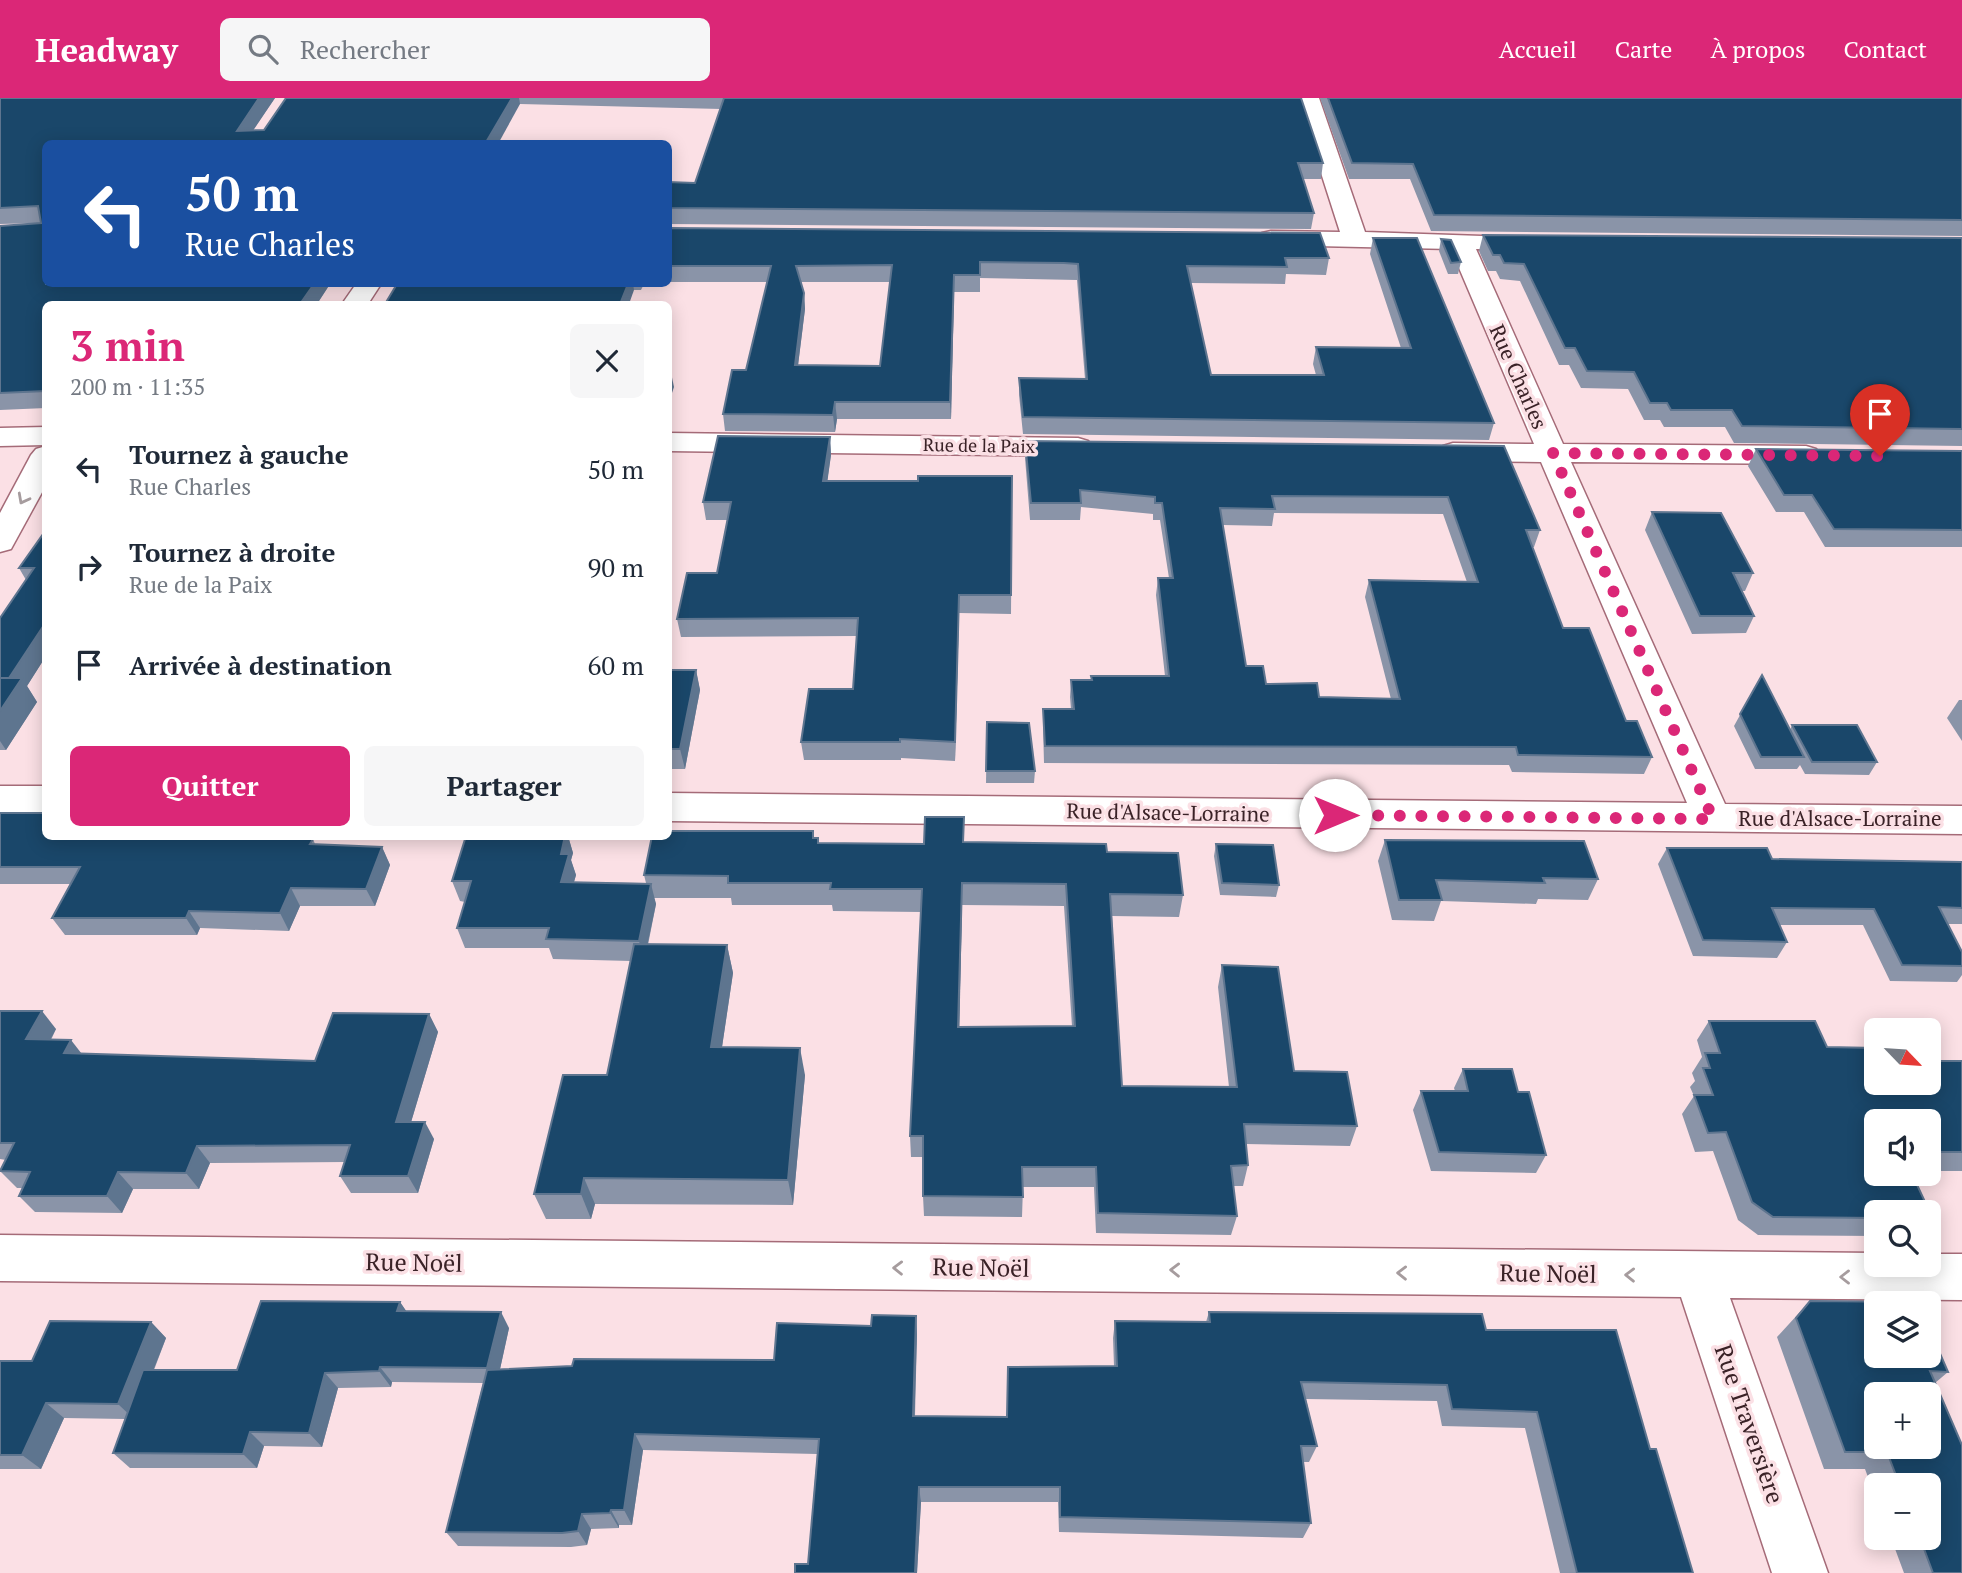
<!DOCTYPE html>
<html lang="fr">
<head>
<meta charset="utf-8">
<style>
	body { margin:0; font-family:"PT Serif",serif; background:#f6f6f7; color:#1f2937; height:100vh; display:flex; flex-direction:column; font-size:26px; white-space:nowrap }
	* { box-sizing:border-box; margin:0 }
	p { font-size:23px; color:#747a83 }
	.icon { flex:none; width:38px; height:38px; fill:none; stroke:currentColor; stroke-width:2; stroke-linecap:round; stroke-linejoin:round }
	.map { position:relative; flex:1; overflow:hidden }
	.details { position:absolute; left:42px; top:203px; width:630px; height:539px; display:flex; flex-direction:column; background:#fff; border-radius:10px; box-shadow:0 4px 18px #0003 }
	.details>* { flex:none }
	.hud { position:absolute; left:42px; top:42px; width:630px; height:147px; border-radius:10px; box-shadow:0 4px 18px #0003; background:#1a4fa0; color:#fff; overflow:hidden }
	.needle { width:46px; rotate:115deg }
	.tools { position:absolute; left:1864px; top:920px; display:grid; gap:14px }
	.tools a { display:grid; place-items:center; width:77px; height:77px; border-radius:10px; background:#fff; box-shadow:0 4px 18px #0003; font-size:35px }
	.pin { position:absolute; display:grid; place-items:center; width:60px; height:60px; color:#fff; margin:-72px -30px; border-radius:50% 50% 50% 0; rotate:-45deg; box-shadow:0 0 7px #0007 }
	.pin .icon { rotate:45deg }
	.me { position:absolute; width:77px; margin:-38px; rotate:90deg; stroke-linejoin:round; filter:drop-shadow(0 0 5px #0008) }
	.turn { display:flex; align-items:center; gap:24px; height:147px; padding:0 28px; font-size:32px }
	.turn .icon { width:91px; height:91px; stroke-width:2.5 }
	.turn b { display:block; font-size:49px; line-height:60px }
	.round { display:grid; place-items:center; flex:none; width:74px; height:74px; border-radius:10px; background:#f6f6f7 }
	.headline { display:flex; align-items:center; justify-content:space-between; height:119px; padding:0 28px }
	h1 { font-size:42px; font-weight:600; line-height:52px; color:#db2777 }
	.action { display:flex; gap:14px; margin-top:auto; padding:14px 28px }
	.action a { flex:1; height:80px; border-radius:10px; background:#db2777; color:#fff; font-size:28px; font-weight:600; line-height:80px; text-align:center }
	.action a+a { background:#f6f6f7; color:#1f2937 }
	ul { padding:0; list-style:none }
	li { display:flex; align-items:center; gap:21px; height:98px; padding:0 28px }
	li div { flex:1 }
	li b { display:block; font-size:26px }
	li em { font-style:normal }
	header { display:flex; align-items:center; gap:42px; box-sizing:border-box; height:98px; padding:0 35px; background:#db2777; color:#fff }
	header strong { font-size:33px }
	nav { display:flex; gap:38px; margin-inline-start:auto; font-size:24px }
	.search { width:490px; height:63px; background:#f6f6f7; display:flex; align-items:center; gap:18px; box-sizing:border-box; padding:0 24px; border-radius:10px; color:#747a83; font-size:26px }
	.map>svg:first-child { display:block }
</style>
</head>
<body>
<header>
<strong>Headway</strong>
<div class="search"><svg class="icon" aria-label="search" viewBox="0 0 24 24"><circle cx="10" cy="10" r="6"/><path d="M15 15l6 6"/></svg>Rechercher</div>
<nav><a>Accueil</a><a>Carte</a><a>À propos</a><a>Contact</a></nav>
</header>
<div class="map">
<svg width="1962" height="1475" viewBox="0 0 1962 1475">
	<rect width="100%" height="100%" fill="#fbe0e5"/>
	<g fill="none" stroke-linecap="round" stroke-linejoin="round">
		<defs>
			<g id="minor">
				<polygon points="1297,0 1319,0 1365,134 1542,140 1545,145 1542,150 1533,152 1476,151 1563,346 1806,348 1816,351 1821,357 1816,363 1806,366 1571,364 1725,706 1962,708 1962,736 668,723 668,695 1687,705 1541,364 1453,363 1443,360 1438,354 1443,348 1453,345 1534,346 1451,151 1271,147 1262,145 1259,140 1262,135 1271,133 1340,134"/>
				<polygon points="356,186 381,186 368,206 342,206"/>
				<polygon points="46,329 46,347 0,348 0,330"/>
				<polygon points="668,335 1078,340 1088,343 1093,349 1088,355 1078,358 668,353"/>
				<polygon points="46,348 46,387 11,451 0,454 0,415 31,357 36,351"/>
				<rect x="0" y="688" width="46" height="28"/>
				<polygon points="0,1137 1876,1155 1876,1167 1928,1167 1928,1156 1962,1156 1962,1202 1730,1200 1828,1475 1772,1475 1681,1199 0,1183"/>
			</g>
		</defs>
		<use href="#minor" stroke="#a56b78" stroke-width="3"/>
		<use href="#minor" fill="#fff" fill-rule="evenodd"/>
	</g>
	<g fill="#8a94a8" fill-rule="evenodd">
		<polygon points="0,0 275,0 253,32 264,32 286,0 1301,0 1323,65 1321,81 1303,81 1314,115 1311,131 668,126 668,84 695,85 721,11 520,6 46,186 330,186 317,206 46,206 46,310 0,312 0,128 41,125 0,126"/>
		<polygon points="1320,0 1962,0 1962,138 1431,133 1410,81 1349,81"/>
		<path d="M668,130l661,30 -3,17 -40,-1 -1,10 -94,-1 20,92h105l-3,-11 3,-17 85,1 -31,-94 3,-16 121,185 -5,17 -466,-6 -4,-39v-17l66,1 -8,-99 -97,-2v14h-26l-3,127h-114l-2,13 -110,-1 -2,-17 23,-44 21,-88h-99zM801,184h89l-10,84 -82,-1 7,-56 -1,-16z"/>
		<polygon points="1483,137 1962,140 1962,348 1734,345 1725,329 1664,329 1660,322 1644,322 1628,291 1581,290 1569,267 1559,267 1520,183 1500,181 1496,173 1488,173 1479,153"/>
		<polygon points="1441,141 1461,164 1458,176 1448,176 1439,153"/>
		<polygon points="397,186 644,186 641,192 634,192"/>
		<polygon points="830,339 831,357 827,383 918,383 1012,378 1011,516 959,515 955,663 901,660 901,662 804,662 801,644 853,591 857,538 681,539 677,521 717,475 727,422 706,422 703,404"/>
		<path d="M1025,343l479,5 36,84 -6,17h-2l31,81 89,129 -8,17 -132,-2 -3,-7 -465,-2 -1,-37v-17h28l-1,-12 1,-17 94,-4 -9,-81 2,-17h11l-9,-58h-7v-6l-72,-7 -1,13h-50l-5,-62zM1274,415l169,1 24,68 -98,-2 -4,17 26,102 -72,-2 -53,-13 -20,-18 -23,-141 49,1z"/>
		<polygon points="1756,351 1962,353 1962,449 1825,449 1804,414 1776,414 1748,368"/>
		<polygon points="1652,414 1753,475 1745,493 1742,493 1754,518 1746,535 1692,536 1645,432"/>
		<polygon points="46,432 46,558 27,588 37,604 6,652 0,652 0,520 26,482 19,470"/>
		<polygon points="668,572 696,572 700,592 685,671 668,671"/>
		<polygon points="1762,577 1790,632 1792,627 1877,664 1869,677 1805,676 1800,667 1797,671 1755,671 1734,628"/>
		<polygon points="1959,602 1962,602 1962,643 1947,620"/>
		<polygon points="987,624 1035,673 1034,685 986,685"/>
		<polygon points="0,715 46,738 214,738 313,741 315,746 382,749 390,767 375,808 300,808 289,833 200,830 197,837 65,837 52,820 70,786 0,786"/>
		<path d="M466,738h102l5,17 -2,7 5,15 -2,7 72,1 -2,-8 170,-37h4l1,5 105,1 40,-2 143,10 76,43 -4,22 -67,-1 10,170 107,1 -11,-100 4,-22 72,106 63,55 -7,20 -104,-2 2,21 -5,21h-10l4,30 -6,19 -135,-2 -2,-46h-71l-1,30 -98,-1 -1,-20v-39h-12l-1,-21 11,-224 -88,-1 -1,-6h-100l-1,-7h-77l2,6 -8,41h79l6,28 -11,74 83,28 -12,130 -198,-1 -4,15h-45l-12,-25 73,-119 24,-114 -78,-2 -4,-11h-84l-8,-20 8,-26 -5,-1 -8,-20zM962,807l102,1 8,120 -113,1z"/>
		<polygon points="1385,742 1598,781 1588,802 1538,801 1536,806 1441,803 1434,823 1392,822 1378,763"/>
		<polygon points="1216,746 1279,787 1276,799 1220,797 1214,758"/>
		<polygon points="1667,750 1772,761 1962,764 1962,826 1947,826 1962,854 1962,877 1957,884 1890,883 1863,827 1780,827 1787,844 1777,860 1693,858 1658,766"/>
		<polygon points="0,913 56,931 51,942 82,956 315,963 429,916 438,934 411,1024 434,1041 418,1095 351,1095 340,1078 345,1064 210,1065 199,1091 133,1091 122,1115 35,1114 19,1098 22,1090 17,1090 0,1073 6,1062 0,1061"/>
		<polygon points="1709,923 1827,949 1876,985 1962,963 1962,1073 1928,1073 1928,1024 1876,1024 1933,1121 1928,1125 1928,1115 1876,1115 1876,1138 1758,1137 1738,1122 1713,1053 1695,1054 1682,1016 1694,998 1690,989 1695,983 1692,975 1702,959 1697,942"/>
		<polygon points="1463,971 1518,994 1546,1057 1536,1075 1431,1073 1413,1012 1421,993 1455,993 1454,990"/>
		<polygon points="1810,1203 1948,1274 1935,1285 1962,1475 1904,1475 1891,1440 1928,1440 1928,1388 1876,1388 1876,1401 1865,1371 1824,1371 1777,1239"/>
		<polygon points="400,1204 406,1213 509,1230 500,1271 774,1262 871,1228 916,1218 917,1236 915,1318 1007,1319 1114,1268 1113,1240 1115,1223 1206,1224 1209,1214 1486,1232 1650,1351 1693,1475 1560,1475 1525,1330 1442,1328 1437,1303 1306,1301 1317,1348 1309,1364 1303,1364 1311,1425 1303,1440 1059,1434 1058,1404 921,1404 917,1475 795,1475 808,1466 817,1356 643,1352 632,1427 619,1427 619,1430 591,1431 587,1447 571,1449 458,1448 446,1434 483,1285 392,1284 391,1289 338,1290 322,1349 264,1348 257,1370 130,1370 113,1355 125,1321 64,1320 41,1371 0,1371 0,1263 32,1263 151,1224 166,1240 154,1272 237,1272"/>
	</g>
	<g fill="#5e758f">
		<polygon points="259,0 275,0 244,46 237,33"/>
		<polygon points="512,0 519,0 520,6 498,46 485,46"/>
		<polygon points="954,177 954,194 951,321 950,304"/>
		<polygon points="314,186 330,186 317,206 300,206"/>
		<polygon points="628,186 633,186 634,192 629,206 620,206"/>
		<polygon points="804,195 805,211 796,284 795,267"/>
		<polygon points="670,270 674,289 668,307 668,276"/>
		<polygon points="835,304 837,321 835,334 833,317"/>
		<polygon points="830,339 831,357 825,401 823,383"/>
		<polygon points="959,497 959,515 955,663 955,644"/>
		<polygon points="46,524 46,558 27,588 37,604 6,652 0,643 0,613 5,586"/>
		<polygon points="696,572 700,592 685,671 680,651"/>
		<polygon points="565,738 568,738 573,755 571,762 576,777 568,804 561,784 561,756"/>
		<polygon points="382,749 390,767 375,808 366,791"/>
		<polygon points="962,785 962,807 959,950 958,929"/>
		<polygon points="651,786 656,806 644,863 639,843"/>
		<polygon points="291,790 300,808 289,833 280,815"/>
		<polygon points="189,813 200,830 197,837 186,820"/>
		<polygon points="727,847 733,875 718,976 711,949"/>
		<polygon points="42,913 56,931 41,959 26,941"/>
		<polygon points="429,916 438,934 406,1041 396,1024"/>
		<polygon points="71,942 85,960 64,955"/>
		<polygon points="800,950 805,977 793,1107 788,1082"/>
		<polygon points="425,1024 434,1041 418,1095 408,1078"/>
		<polygon points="197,1048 210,1065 199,1091 186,1075"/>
		<polygon points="118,1074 133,1091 122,1115 107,1098"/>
		<polygon points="584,1080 595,1106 591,1121 581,1096"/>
		<polygon points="400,1204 411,1220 397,1213"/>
		<polygon points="501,1214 509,1230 497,1285 487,1270"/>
		<polygon points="916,1218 917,1236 914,1335 913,1318"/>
		<polygon points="151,1224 166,1240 134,1321 118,1306"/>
		<polygon points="380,1269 392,1284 391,1289 379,1273"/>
		<polygon points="325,1275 338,1290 322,1349 309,1335"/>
		<polygon points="46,1305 64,1320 41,1371 22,1357"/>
		<polygon points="250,1334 264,1348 257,1370 243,1356"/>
		<polygon points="635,1336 643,1352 632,1427 624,1412"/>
		<polygon points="919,1389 921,1404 917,1475 915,1475"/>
		<polygon points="611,1412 619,1427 619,1430 610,1415"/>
		<polygon points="582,1416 591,1431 587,1447 578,1433"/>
	</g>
	<g fill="#1a476a" stroke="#5e758f" stroke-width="2" fill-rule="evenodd">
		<polygon points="0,0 259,0 237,33 264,32 286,0 512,0 485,46 46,46 46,186 314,186 300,206 46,206 46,293 0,295 0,128 41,125 38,108 0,110"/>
		<polygon points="724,0 1301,0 1323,65 1298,65 1314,115 668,110 668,84 695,85"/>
		<polygon points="1328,0 1962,0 1962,122 1434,117 1413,66 1352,65"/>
		<path d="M668,130l652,5 9,25h-44l2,9 -100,-1 24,109h113l-8,-28 95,1 -38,-110h44l77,185 -471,-6 -4,-39 68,1 -9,-115 -14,-1 -84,-1v13h-26l-4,127h-115l-2,13 -110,-1 9,-44h14l25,-104h-103zM892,167l-12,101 -85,-1 9,-72 -8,-27z"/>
		<polygon points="1483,137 1962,140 1962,331 1742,328 1732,312 1671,312 1667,305 1650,305 1634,274 1587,273 1575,250 1565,250 1524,166 1504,165 1500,157 1493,157"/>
		<polygon points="1441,141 1451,142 1461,164 1451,165"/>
		<polygon points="397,186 628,186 620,206 385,206"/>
		<polygon points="718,338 830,339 823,383 918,383 918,378 1012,378 1011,497 959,497 955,644 900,641 900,644 801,644 809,591 853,591 858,520 677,521 687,475 717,475 731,404 703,404"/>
		<path d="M1025,343l479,5 36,84h-14l37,98h26l37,93h11l15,36 -134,-2 -2,-8 -471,-1 -2,-37h31l-3,-29h21l-1,-4h78l-11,-98h15l-11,-75h-7v-6l-75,-7 1,13h-50zM1272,398l176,1 30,85 -109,-2 31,119 -81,-2 -2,-14 -51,1 -3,-18h-17l-26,-158 55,1z"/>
		<polygon points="1756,351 1962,353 1962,432 1834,431 1812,397 1784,397"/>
		<polygon points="1652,414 1721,415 1753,475 1733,475 1754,518 1700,518"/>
		<polygon points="46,432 46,524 9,580 0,580 0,520 34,470 19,470"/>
		<polygon points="668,572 696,572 680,651 668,651"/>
		<polygon points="1762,577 1804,659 1761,659 1740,616"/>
		<polygon points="0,580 22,580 0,613"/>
		<polygon points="987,624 1029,625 1035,673 986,673"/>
		<polygon points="1792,627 1857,627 1877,664 1812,664"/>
		<polygon points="0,715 46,715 46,738 208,738 313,741 310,746 382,749 366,791 291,790 280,815 189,813 186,820 52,820 80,769 0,769"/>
		<path d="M925,719h39l-1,25 143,2 1,8 71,1 5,42 -73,-1 12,192 115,1 -15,-122 56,2 16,104 53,1 10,54 -113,-2 4,41 -17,1 6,50 -139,-3 -2,-46h-74l1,30 -100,-1v-60h-13l12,-247h-92l1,-6h-103v-7l-84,-1 8,-39h16v-5h145v7h5v5l106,1zM962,785l104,1 9,142 -117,1z"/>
		<polygon points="466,738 565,738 561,756 569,756 561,784 651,786 639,843 546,841 549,830 457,830 471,783 452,783"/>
		<polygon points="1385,742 1584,743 1598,781 1543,780 1545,785 1436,782 1442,802 1399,802"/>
		<polygon points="1216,746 1273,747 1279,787 1222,785"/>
		<polygon points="1667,750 1767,750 1772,761 1962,764 1962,810 1939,809 1962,854 1962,868 1902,867 1874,811 1772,810 1787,844 1703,842"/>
		<polygon points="634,846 727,847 711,949 800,950 788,1082 584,1080 581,1096 534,1096 563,977 607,977"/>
		<polygon points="0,913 42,913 26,941 71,942 64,955 315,963 333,915 429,916 396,1024 425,1024 408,1078 340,1078 350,1047 197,1048 186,1075 118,1074 107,1098 19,1098 30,1074 0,1073 14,1045 0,1045"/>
		<polygon points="1709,923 1815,923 1827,949 1876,950 1876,985 1928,985 1928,963 1962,963 1962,1054 1928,1054 1928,1024 1876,1024 1876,1076 1912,1076 1933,1121 1928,1121 1928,1115 1876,1115 1876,1120 1773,1119 1752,1104 1726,1034 1708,1035 1694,997 1713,997 1703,970 1710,970 1705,955 1720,955"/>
		<polygon points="1463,971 1512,971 1518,994 1529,994 1546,1057 1439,1054 1421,993 1468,993"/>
		<polygon points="261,1203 400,1204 397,1213 501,1214 487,1270 380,1269 379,1273 325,1275 309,1335 250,1334 243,1356 113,1355 143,1272 237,1272"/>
		<path d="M1810,1203l108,1 1,2h-43v52h52v-30l20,46 -18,-1 32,74v128h-29l-13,-35h8v-52h-28l-13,-34h-42l-49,-134zM1876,1297h52v52h-52z"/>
		<polygon points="1209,1214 1482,1216 1486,1232 1616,1232 1650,1351 1656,1351 1693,1475 1577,1475 1537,1314 1452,1311 1447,1287 1301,1284 1317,1348 1301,1348 1311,1425 1060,1419 1060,1389 919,1389 915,1475 795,1475 795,1466 808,1466 819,1341 635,1336 624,1412 611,1412 610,1415 582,1416 578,1433 562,1435 446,1434 487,1272 572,1268 574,1261 774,1262 777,1225 871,1228 872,1217 916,1218 913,1318 1007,1319 1008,1269 1117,1268 1115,1223 1210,1224"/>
		<polygon points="50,1223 151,1224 118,1306 46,1305 22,1357 0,1357 0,1263 32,1263"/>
	</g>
	<defs><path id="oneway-chevron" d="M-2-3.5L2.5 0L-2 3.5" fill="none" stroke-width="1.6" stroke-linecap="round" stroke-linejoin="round" transform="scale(1.75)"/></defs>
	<g stroke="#a69c9e">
		<use href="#oneway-chevron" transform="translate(23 401) rotate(118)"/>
		<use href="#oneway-chevron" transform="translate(898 1170) rotate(-179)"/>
		<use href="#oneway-chevron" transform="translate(1175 1172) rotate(-179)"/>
		<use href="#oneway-chevron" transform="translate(1402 1175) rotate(-179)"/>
		<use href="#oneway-chevron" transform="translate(1630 1177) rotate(-179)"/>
		<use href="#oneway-chevron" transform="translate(1845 1179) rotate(-180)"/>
	</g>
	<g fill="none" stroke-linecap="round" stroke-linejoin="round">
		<polyline stroke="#db2777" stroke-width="12" stroke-dasharray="0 21.6" points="1335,717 1713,721 1553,355 1880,358"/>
	</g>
	<g text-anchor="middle" stroke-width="7" stroke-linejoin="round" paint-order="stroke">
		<g font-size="18" fill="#3a2227" stroke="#fbe0e5">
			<text transform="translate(979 348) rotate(1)" y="6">Rue de la Paix</text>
		</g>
		<g font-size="21" fill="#3a2227" stroke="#fbe0e5">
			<text transform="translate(1518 279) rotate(66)" y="7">Rue Charles</text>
			<text transform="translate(1168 715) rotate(1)" y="7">Rue d'Alsace-Lorraine</text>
			<text x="1840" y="728">Rue d'Alsace-Lorraine</text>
		</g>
		<g font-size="24" fill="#3a2227" stroke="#fbe0e5">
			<text transform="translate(414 1165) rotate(1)" y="8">Rue Noël</text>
			<text transform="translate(981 1170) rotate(1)" y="8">Rue Noël</text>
			<text transform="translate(1548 1176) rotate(1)" y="8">Rue Noël</text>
			<text transform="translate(1749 1326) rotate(71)" y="8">Rue Traversière</text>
		</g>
	</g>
</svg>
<div class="tools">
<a><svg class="needle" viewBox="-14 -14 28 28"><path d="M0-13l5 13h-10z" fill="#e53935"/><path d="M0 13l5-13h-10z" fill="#747a83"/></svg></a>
<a><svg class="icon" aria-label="sound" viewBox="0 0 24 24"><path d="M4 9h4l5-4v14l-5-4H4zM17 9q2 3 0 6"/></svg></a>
<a><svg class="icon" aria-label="search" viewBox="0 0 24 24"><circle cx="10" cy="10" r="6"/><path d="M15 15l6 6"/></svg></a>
<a><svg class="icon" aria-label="layers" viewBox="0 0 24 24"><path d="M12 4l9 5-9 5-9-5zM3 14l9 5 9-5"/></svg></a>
<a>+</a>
<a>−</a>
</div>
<div class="pin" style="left:1880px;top:358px;background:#d93025"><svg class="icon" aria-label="arrive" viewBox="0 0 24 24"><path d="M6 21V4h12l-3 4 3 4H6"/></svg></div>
<svg class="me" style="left:1335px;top:717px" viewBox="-20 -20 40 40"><circle r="19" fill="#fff"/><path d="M0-13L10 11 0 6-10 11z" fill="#db2777"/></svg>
<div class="hud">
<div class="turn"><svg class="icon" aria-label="left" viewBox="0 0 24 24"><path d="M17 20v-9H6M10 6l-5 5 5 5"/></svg><div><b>50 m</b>Rue Charles</div></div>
</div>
<section class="details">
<div class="headline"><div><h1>3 min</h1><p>200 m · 11:35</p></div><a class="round"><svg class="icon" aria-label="close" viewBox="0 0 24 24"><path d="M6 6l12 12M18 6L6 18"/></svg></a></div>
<ul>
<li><svg class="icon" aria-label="left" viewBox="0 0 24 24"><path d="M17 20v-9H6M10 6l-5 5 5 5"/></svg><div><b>Tournez à gauche</b><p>Rue Charles</p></div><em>50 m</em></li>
<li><svg class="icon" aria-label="right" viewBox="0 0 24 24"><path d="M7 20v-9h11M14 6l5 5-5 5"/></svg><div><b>Tournez à droite</b><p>Rue de la Paix</p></div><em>90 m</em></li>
<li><svg class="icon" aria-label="arrive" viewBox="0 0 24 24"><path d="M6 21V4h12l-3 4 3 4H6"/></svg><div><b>Arrivée à destination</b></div><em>60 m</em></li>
</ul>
<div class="action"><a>Quitter</a><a>Partager</a></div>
</section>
</div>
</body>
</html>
